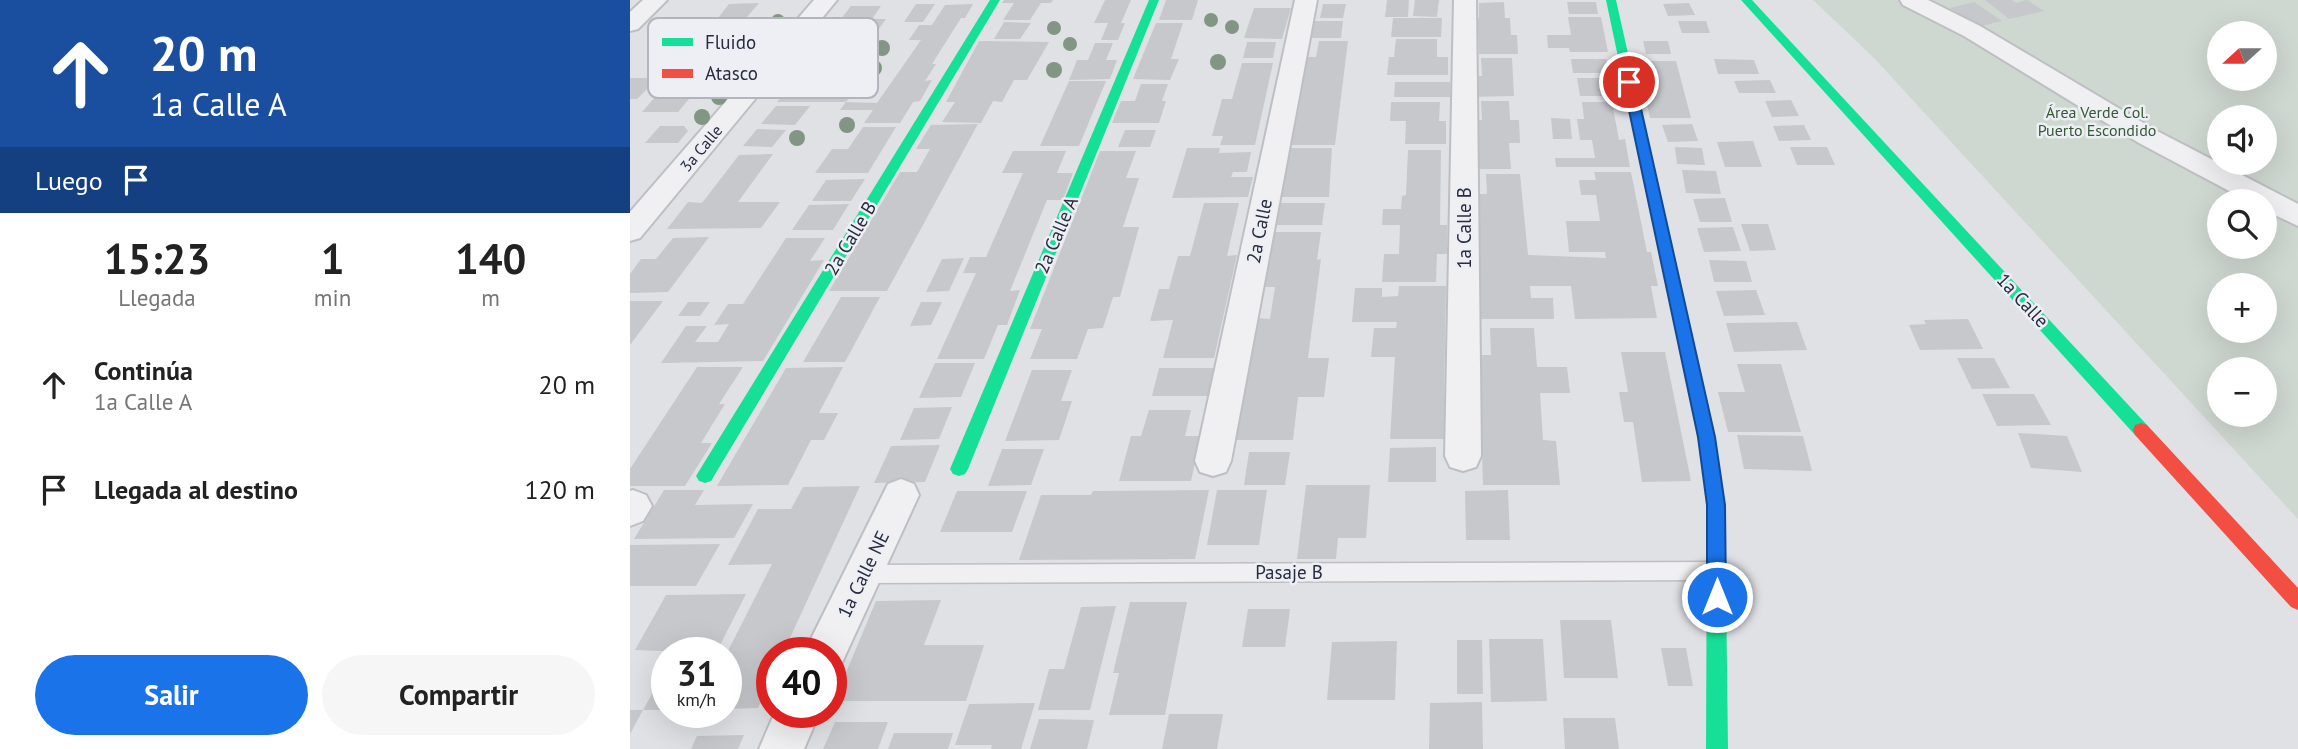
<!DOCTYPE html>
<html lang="es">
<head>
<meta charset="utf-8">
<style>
	body { margin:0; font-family:"PT Sans",sans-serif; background:#f6f6f6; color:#222; height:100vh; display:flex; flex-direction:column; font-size:26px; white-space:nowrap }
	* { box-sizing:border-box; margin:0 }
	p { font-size:23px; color:#767676 }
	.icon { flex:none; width:38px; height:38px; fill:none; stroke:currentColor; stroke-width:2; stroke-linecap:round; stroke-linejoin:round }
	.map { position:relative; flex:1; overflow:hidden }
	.side { display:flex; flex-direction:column; background:#fff; width:630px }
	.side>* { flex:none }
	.top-card { background:#1a4fa0; color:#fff; overflow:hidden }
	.needle { width:46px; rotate:249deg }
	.controls { position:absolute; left:1577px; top:21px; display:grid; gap:14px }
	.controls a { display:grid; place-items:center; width:70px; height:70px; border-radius:50%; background:#fff; box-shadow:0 7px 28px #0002; font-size:35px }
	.speed { position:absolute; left:21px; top:637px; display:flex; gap:14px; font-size:35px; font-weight:700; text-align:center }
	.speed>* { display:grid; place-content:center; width:91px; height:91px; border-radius:50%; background:#fff; box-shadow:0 7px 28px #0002; line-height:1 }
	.speed small { font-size:18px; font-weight:400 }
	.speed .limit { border:10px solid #d22; background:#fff; color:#111 }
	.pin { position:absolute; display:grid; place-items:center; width:60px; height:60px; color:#fff; margin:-30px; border:4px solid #fff; border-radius:50%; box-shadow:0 2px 7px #0007 }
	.me { position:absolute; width:77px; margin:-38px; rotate:0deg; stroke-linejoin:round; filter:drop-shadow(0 0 5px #0008) }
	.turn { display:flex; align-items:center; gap:24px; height:147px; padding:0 35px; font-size:32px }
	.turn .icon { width:91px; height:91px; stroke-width:2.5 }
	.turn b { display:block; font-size:49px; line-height:60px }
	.then { display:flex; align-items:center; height:66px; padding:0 35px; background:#0003; gap:14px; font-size:26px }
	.eta { display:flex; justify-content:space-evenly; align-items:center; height:119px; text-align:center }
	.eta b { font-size:42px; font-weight:700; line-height:49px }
	.button { display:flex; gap:14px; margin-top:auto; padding:14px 35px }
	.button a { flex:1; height:80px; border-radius:42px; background:#1a73e8; color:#fff; font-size:28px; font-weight:700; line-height:80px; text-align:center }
	.button a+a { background:#f6f6f6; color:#222 }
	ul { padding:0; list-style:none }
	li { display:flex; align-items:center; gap:21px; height:105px; padding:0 35px }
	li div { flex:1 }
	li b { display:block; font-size:26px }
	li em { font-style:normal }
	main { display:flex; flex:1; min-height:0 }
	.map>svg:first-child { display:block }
</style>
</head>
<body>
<main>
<section class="side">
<div class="top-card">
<div class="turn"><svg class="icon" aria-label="ahead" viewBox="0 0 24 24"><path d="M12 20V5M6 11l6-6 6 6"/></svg><div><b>20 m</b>1a Calle A</div></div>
<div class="then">Luego<svg class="icon" aria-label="arrive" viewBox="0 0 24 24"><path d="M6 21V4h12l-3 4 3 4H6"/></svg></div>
</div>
<div class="eta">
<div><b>15:23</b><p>Llegada</p></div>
<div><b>1</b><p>min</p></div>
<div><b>140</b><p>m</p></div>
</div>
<ul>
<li><svg class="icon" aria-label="ahead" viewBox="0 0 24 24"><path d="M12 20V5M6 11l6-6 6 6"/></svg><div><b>Continúa</b><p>1a Calle A</p></div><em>20 m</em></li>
<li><svg class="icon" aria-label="arrive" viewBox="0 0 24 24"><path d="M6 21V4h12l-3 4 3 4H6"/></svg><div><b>Llegada al destino</b></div><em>120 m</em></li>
</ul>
<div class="button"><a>Salir</a><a>Compartir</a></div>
</section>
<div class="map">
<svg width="1668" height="749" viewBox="0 0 1668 749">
	<rect width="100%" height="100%" fill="#e0e1e5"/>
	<path fill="#cfd8d0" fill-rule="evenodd" d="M1183,0h485v519l-424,-461zM1589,33h45v46h-45zM1589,117h45v46h-45zM1589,201h45v46h-45zM1589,285h45v46h-45zM1589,369h45v46h-45z"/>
	<g fill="#c6c8cc">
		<polygon points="374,0 423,0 421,3 411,3 400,20 373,20 384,3 372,3"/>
		<polygon points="475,0 501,0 491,23 495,23 488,40 471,40 478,23 464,23"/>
		<polygon points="536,0 568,0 562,20 529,20"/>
		<polygon points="757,0 779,0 778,17 755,17"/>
		<polygon points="785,0 809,0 807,17 783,16"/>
		<polygon points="1355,0 1382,0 1386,3 1397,0 1414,11 1379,19"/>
		<polygon points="874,2 875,18 880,18 881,35 887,35 888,54 849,54 848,35 840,35 839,18 849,18 849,3"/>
		<polygon points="937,2 966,2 968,14 939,14"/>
		<polygon points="1344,2 1372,21 1347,27 1320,8"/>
		<polygon points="129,3 117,17 88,18 99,4"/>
		<polygon points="1059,3 1065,15 1038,16 1033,4"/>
		<polygon points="286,4 305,4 293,22 274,22"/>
		<polygon points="343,4 335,18 331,18 302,64 306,64 295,81 302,80 290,101 283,102 270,123 234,123 243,110 210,110 216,102 247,103 291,40 279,40 289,25 302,25 315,5"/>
		<polygon points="693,4 716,4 713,18 690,18"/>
		<polygon points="221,6 251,6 242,19 256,19 242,38 230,38 190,90 225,90 216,102 147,102 198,38 184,38 199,19 211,19"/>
		<polygon points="624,8 661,8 652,39 614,38"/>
		<polygon points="938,17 971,17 978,52 940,52 939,48 918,48 917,35 941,35"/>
		<polygon points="763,18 812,18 811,37 761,37"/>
		<polygon points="682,21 713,21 711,38 679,38"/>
		<polygon points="1048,21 1076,21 1080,33 1052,33"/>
		<polygon points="374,22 401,23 390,39 364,39"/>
		<polygon points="526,23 553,23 541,59 549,59 540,80 503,79"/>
		<polygon points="766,39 807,39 807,57 818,57 818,75 757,75 759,57 764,57"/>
		<polygon points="349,41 419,42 397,80 384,80 372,102 363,101 351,123 312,122 325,102 316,102"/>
		<polygon points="689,41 718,41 705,145 657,145 673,57 686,57"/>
		<polygon points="1013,41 1038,41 1041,54 1016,54"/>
		<polygon points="617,42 646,42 643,58 613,58"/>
		<polygon points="465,43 483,43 476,60 487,60 480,79 439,80 447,60 458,60"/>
		<polygon points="851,58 882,58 884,96 841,97 841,76 852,76"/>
		<polygon points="941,59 976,59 979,73 943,73"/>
		<polygon points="1084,59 1124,60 1129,74 1088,74"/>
		<polygon points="1012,61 1046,61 1061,118 1020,118 1015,95 1026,95 1023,80 1016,80"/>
		<polygon points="612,63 643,63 625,145 590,145 593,136 582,136 592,99 602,99"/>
		<polygon points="0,78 28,78 7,99 0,99"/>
		<polygon points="947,78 980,78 984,96 950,96"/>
		<polygon points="40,80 75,80 48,112 12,112"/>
		<polygon points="1140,80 1146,93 1109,93 1104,81"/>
		<polygon points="439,81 476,81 449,146 410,146"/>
		<polygon points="765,82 820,82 820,97 764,97"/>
		<polygon points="511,84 538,84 532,101 536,101 529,123 482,123 491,101 505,101"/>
		<polygon points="1161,100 1169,116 1142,117 1135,101"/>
		<polygon points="851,101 879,101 880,120 889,120 890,143 879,143 881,169 841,169 840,120 852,120"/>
		<polygon points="761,102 810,102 809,121 816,121 816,144 775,144 776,121 760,121"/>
		<polygon points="952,102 982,102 989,140 995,139 1000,167 926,167 925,158 965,158 962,140 950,140 947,119 954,119"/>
		<polygon points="146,106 180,106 165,125 131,124"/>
		<polygon points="921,118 940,119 942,139 923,139"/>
		<polygon points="348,124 257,291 199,291 270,172 287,172 300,149 286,149 301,125"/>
		<polygon points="1062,124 1068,141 1038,142 1032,125"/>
		<polygon points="1174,125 1181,140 1149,141 1143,126"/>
		<polygon points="30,126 54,126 58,131 48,143 15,143"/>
		<polygon points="233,127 266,127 238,173 185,173 202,149 218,149"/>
		<polygon points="127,129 156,130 142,147 113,146"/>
		<polygon points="495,130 526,130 520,147 488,147"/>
		<polygon points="1123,141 1132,167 1095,167 1087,142"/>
		<polygon points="1045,147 1072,148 1075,165 1047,164"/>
		<polygon points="1160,147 1197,147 1205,165 1167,165"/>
		<polygon points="557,148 590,148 589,153 621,152 617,172 603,172 601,177 623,177 618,197 542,198"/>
		<polygon points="656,148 702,148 699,197 646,197"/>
		<polygon points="778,150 811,150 810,225 817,225 817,254 807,254 806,282 752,282 754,254 769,254 770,225 752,225 753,209 771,209 772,196 776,195"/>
		<polygon points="383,151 436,151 427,173 443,173 433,200 417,200 380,291 390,290 377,325 368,325 354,359 307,359 346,273 333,273 340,257 356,257 393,173 372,173"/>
		<polygon points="470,151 506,151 496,178 509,178 493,227 509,227 490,297 483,297 473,328 458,329 447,359 400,359 412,329 400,329"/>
		<polygon points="143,154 108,202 150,202 131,228 37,229 58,202 72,203 109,155"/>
		<polygon points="1052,170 1086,171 1091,194 1056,193"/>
		<polygon points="964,172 1001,172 1017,252 1021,252 1028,286 1021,286 1027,318 945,319 941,286 900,286 901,298 923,298 924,319 847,319 844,194 857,194 856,174 890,174 898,255 976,258 975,252 939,252 936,221 970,221 966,195 951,195 949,180 966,180"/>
		<polygon points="235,179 221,201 182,201 196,180"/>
		<polygon points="1095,198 1102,222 1070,222 1063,199"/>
		<polygon points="574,203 609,203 597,256 607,255 584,358 533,358 543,320 520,321 529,289 539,289 548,256 560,256"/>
		<polygon points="648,203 695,203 692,225 643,225"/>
		<polygon points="219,204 203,230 162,230 179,205"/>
		<polygon points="1111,224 1138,224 1146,250 1120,251"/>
		<polygon points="1103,227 1111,251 1074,252 1067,228"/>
		<polygon points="641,232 691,232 687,260 691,259 678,358 699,358 694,397 668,397 663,440 603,440 626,318 640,319 645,287 630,287"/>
		<polygon points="79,237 38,292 0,293 0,274 11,259 26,259 43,238"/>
		<polygon points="156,238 195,238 180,261 194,260 133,361 31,363 56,326 77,326 65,342 88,342 99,324 84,325 98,304 113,304"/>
		<polygon points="334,258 319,291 296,292 312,259"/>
		<polygon points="1079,260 1116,261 1122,282 1084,282"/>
		<polygon points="769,286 816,286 814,399 820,399 820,439 760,439 765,357 741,357 744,328 766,328 767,322 722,322 725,288 752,288 752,297 768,296"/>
		<polygon points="1126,290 1135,315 1094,316 1086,291"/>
		<polygon points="211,297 250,297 215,362 173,362"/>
		<polygon points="0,301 33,301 0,345"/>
		<polygon points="58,302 80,302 70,316 48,316"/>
		<polygon points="291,302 312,302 301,325 280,326"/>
		<polygon points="1338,319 1353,349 1290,350 1279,325 1296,324 1294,320"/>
		<polygon points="1167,322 1177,350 1104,352 1096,323"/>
		<polygon points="860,328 904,328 907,367 937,367 940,393 910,393 913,440 926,441 930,485 853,485 849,355 861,355"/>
		<polygon points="991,352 1035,352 1061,481 1012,482 1003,422 994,422 989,392 998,392"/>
		<polygon points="1327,358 1364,358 1380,388 1342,389"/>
		<polygon points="305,363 345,363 331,397 289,398"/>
		<polygon points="1107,364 1151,364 1171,432 1098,432 1088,392 1115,392"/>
		<polygon points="67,367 113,367 89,404 95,404 71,443 82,443 55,486 0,486 0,469"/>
		<polygon points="213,367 189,413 208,413 194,440 181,440 158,485 87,486 156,368"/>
		<polygon points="529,368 586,368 580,396 522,396"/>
		<polygon points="402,370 442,370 431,401 442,401 429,440 375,441"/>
		<polygon points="1352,394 1404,394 1421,425 1367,426"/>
		<polygon points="322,407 309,439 270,440 284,408"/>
		<polygon points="519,410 561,410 555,436 571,436 561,481 489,481 501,436 511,436"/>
		<polygon points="1388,433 1437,436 1452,472 1401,468"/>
		<polygon points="1107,435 1173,436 1182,471 1114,469"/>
		<polygon points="310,445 295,482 244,483 261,446"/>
		<polygon points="806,447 806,482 758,482 760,448"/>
		<polygon points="372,449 414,449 401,485 358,486"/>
		<polygon points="619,452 660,452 655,485 614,485"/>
		<polygon points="676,485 740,485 736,538 708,538 706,559 667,559"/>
		<polygon points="230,486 153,653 142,653 142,677 128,708 96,709 96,655 142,564 98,565 128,509 161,509 173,487"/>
		<polygon points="34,490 74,490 65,505 123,504 104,538 4,539"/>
		<polygon points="579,490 565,559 389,560 411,495 461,495 463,491"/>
		<polygon points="587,490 637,490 629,545 577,545"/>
		<polygon points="878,490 880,540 836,540 835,491"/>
		<polygon points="327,491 397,491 382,532 310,532"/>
		<polygon points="90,544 66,586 0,586 0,545"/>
		<polygon points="116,594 86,653 5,650 36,595"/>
		<polygon points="311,600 294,645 354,645 336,701 204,701 246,601"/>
		<polygon points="500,602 557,602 535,715 479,715 489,673 483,673"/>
		<polygon points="486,606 460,710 408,710 419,669 434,669 451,607"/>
		<polygon points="618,609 660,609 655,647 612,647"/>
		<polygon points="930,620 981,620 988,678 934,678"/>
		<polygon points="859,639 913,639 917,701 861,702"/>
		<polygon points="827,640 852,640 853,694 827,694"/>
		<polygon points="767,641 765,700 697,700 702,642"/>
		<polygon points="1031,648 1056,648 1063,686 1038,686"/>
		<polygon points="37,667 37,710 13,710"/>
		<polygon points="852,702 853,749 799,749 800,703"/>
		<polygon points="405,703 391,749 361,749 362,745 325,745 339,704"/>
		<polygon points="0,710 13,710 0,734"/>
		<polygon points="539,714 593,714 587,749 532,749"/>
		<polygon points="933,718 985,718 989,749 935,749"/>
		<polygon points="409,719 464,720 457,749 400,749"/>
		<polygon points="205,722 258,722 248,749 193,749"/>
		<polygon points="264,733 323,733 318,749 258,749"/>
		<polygon points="114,735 108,749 61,749 67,736"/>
	</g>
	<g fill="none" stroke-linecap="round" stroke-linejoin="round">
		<defs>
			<polygon id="lane" points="1086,562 1093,564 1096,571 1093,578 1086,580 232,583 225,581 222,574 225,567 232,565"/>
			<g id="street">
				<polygon points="13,0 37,0 8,29 0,31 0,12"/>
				<polygon points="184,0 207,0 10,238 0,241 0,212"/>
				<polygon points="665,0 687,0 601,461 596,472 583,476 570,472 565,461"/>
				<polygon points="824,0 846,0 851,456 846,467 833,471 820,467 815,456"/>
				<polygon points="1270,0 1298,0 1350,26 1527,131 1668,204 1668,226 1634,210 1634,201 1618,201 1509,143 1334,36 1273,5"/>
				<polygon points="271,479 284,484 289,495 210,667 201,671 201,653 174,653 258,484"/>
				<polygon points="3,490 16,495 22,506 13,521 0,526 0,491"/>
				<polygon points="145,712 190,712 174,749 129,749"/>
			</g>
		</defs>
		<use href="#lane" stroke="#bebfc3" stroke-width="3"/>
		<use href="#street" stroke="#bebfc3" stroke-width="4"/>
		<use href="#lane" fill="#f0f0f2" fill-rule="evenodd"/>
		<use href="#street" fill="#f0f0f2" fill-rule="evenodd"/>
		<g fill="#16e098" fill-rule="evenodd">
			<polygon points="360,0 370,0 81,481 75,483 69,481 66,476 69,471"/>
			<polygon points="519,0 529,0 338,469 335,474 329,476 323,474 320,469"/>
			<polygon points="976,0 986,0 1084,437 1095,505 1098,749 1076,749 1077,505 1068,437"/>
			<polygon points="1111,0 1122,0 1517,425 1519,430 1517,435 1511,437 1505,435"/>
		</g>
		<polygon fill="#f24e42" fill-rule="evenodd" points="1511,423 1517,425 1668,588 1668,610 1661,607 1505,435 1503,430 1505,425"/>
	</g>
	<g fill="#829684">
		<circle cx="581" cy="20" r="7"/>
		<circle cx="148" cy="21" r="7"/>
		<circle cx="602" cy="27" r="7"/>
		<circle cx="424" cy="28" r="7"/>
		<circle cx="440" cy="44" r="7"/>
		<circle cx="252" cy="48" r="8"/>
		<circle cx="588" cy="62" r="8"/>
		<circle cx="244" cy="68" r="8"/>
		<circle cx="424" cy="70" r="8"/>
		<circle cx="89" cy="97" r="8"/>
		<circle cx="72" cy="117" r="8"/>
		<circle cx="217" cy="125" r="8"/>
		<circle cx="167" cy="138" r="8"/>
	</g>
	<polygon fill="#1a73e8" stroke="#114b97" stroke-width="2" points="999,79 1005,82 1085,437 1095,505 1096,597 1094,603 1087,606 1080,603 1077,597 1077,505 1068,437 993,82"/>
	<g text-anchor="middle" stroke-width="5" stroke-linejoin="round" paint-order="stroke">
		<g font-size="16" fill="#355935" stroke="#edeff5">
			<text x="1467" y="118">Área Verde Col.<tspan x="1467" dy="18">Puerto Escondido</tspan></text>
		</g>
		<g font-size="16" fill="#282c3e" stroke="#edeff5">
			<text transform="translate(71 148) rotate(-50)" y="6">3a Calle</text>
		</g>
		<g font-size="19" fill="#282c3e" stroke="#edeff5">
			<text transform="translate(834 228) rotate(-90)" y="7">1a Calle B</text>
			<text transform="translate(629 231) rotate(-79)" y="7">2a Calle</text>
			<text transform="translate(426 235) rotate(-67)" y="7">2a Calle A</text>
			<text transform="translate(220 238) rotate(-59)" y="7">2a Calle B</text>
			<text transform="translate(1393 300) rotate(47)" y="7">1a Calle</text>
			<text x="659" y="579">Pasaje B</text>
			<text transform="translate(233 574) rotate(-64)" y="7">1a Calle NE</text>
		</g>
	</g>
	<rect x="18" y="18" width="230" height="80" rx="10" fill="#edeff5" stroke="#b2b4be" stroke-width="2"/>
	<rect x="32" y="38" width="31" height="8" fill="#16e098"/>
	<rect x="32" y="69" width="31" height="9" fill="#f24e42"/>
	<g font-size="19" fill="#282c3e">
		<text x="75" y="49">Fluido</text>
		<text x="75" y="80">Atasco</text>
	</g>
</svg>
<div class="controls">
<a><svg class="needle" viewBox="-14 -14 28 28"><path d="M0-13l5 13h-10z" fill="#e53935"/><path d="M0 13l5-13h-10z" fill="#767676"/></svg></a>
<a><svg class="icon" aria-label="sound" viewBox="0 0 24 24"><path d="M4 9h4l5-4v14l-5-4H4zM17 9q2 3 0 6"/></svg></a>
<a><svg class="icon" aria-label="search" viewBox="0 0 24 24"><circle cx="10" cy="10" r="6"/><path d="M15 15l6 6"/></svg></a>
<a>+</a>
<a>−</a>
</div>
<div class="speed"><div>31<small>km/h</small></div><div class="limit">40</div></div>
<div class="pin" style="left:999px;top:82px;background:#d93025"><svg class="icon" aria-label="arrive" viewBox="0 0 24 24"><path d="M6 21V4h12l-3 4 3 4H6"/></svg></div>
<svg class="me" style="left:1087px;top:597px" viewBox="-20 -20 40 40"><circle r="17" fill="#1a73e8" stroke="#fff" stroke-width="3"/><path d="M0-11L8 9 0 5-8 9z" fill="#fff"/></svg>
</div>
</main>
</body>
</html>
